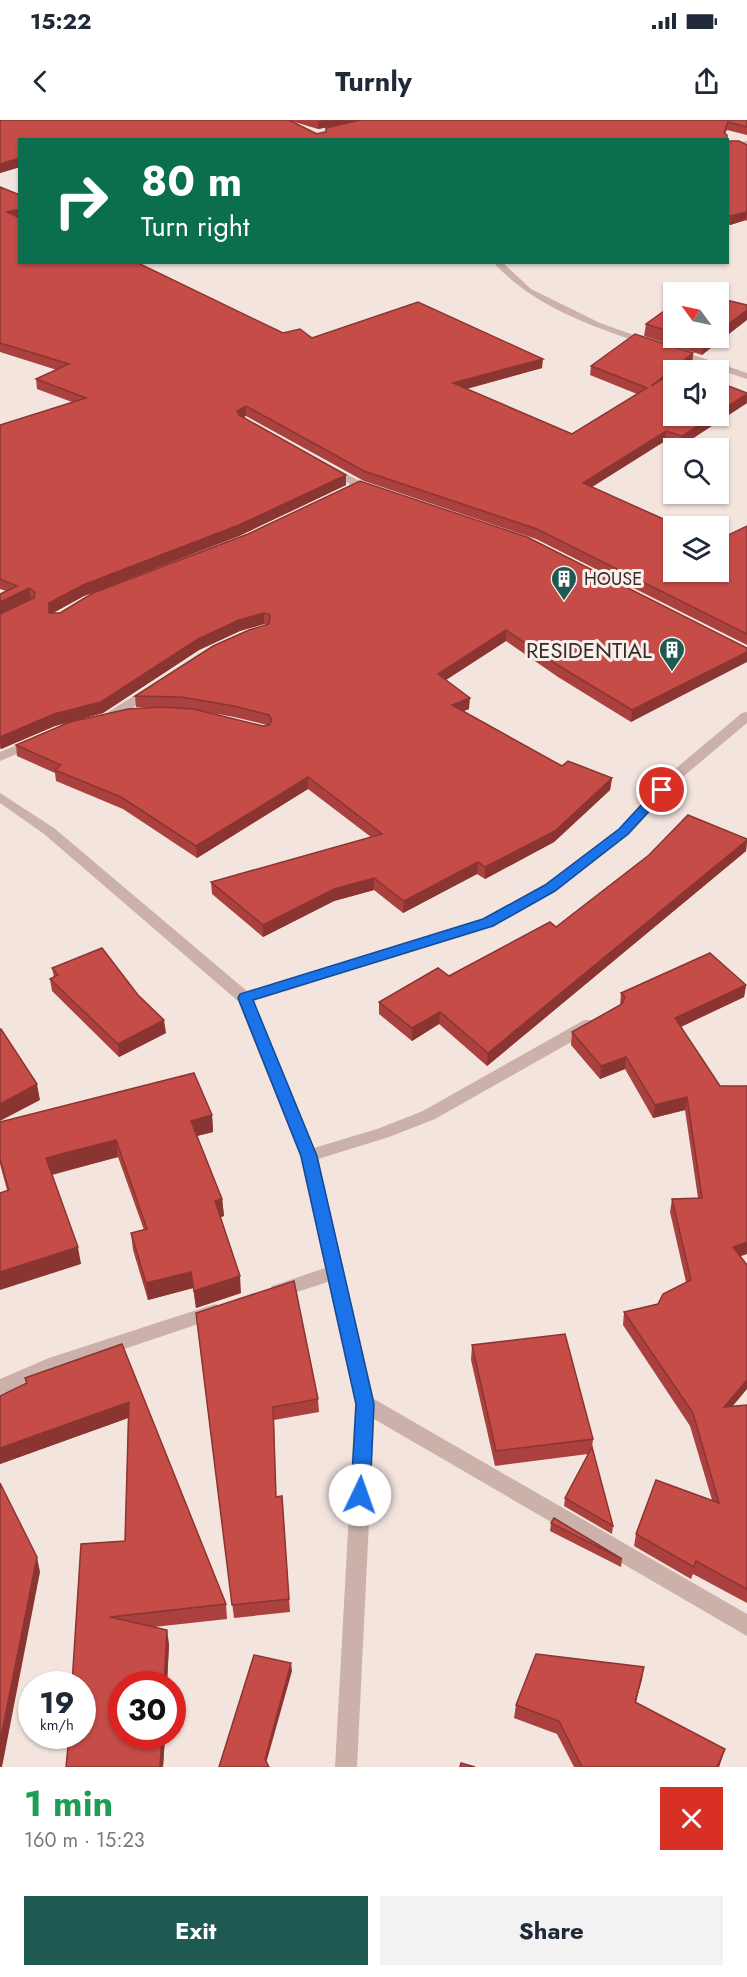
<!DOCTYPE html>
<html lang="en">
<head>
<meta charset="utf-8">
<style>
	body { margin:0; font-family:Jost,sans-serif; background:#f2f2f3; color:#1f2937; height:100vh; display:flex; flex-direction:column; font-size:22px; white-space:nowrap }
	* { box-sizing:border-box; margin:0 }
	p { font-size:20px; color:#747a83 }
	.icon { flex:none; width:33px; height:33px; fill:none; stroke:currentColor; stroke-width:2; stroke-linecap:round; stroke-linejoin:round }
	.map { position:relative; height:1647px; overflow:hidden }
	.drawer { display:flex; flex-direction:column; background:#fff; flex:1 }
	.drawer>* { flex:none }
	.guide { position:absolute; left:18px; top:18px; width:711px; height:126px; border-radius:0px; box-shadow:0 2px 4px #0004; background:#0b6e4f; color:#fff; overflow:hidden }
	.needle { width:39px; rotate:303deg }
	.tools { position:absolute; left:663px; top:162px; display:grid; gap:12px }
	.tools a { display:grid; place-items:center; width:66px; height:66px; border-radius:0px; background:#fff; box-shadow:0 2px 4px #0004; font-size:30px }
	.speed { position:absolute; left:18px; top:1551px; display:flex; gap:12px; font-size:30px; font-weight:700; text-align:center }
	.speed>* { display:grid; place-content:center; width:78px; height:78px; border-radius:50%; background:#fff; box-shadow:0 2px 4px #0004; line-height:1 }
	.speed small { font-size:15px; font-weight:400 }
	.speed .limit { border:9px solid #d22; background:#fff; color:#111 }
	.pin { position:absolute; display:grid; place-items:center; width:51px; height:51px; color:#fff; margin:-26px; border:3px solid #fff; border-radius:50%; box-shadow:0 2px 6px #0007 }
	.me { position:absolute; width:66px; margin:-33px; rotate:3deg; stroke-linejoin:round; filter:drop-shadow(0 0 4px #0008) }
	.turn { display:flex; align-items:center; gap:21px; height:126px; padding:0 24px; font-size:27px }
	.turn .icon { width:78px; height:78px; stroke-width:2.5 }
	.turn b { display:block; font-size:42px; line-height:51px }
	.round { display:grid; place-items:center; flex:none; width:63px; height:63px; border-radius:0px; background:#f2f2f3 }
	.head { display:flex; align-items:center; justify-content:space-between; height:102px; padding:0 24px }
	h1 { font-size:36px; font-weight:700; line-height:45px; color:#1e9e55 }
	.button { display:flex; gap:12px; margin-top:auto; padding:12px 24px }
	.button a { flex:1; height:69px; border-radius:0px; background:#1e5a51; color:#fff; font-size:24px; font-weight:700; line-height:69px; text-align:center }
	.button a+a { background:#f2f2f3; color:#1f2937 }
	.status { display:flex; justify-content:space-between; align-items:center; height:42px; padding:0 30px; background:#fff; direction:ltr }
	.status svg { height:16px; fill:currentColor }
	header { display:flex; justify-content:space-between; align-items:center; height:78px; padding:0 24px; background:#fff; font-size:27px; font-weight:700 }
	.map>svg:first-child { display:block }
</style>
</head>
<body>
<div class="status"><b>15:22</b><svg viewBox="0 0 49 12"><path d="M0 12V9h3v3zM5 12V6h3v6zM10 12V3h3v9zM15 12V0h3v12zM26 1h20v11H26zM47 4h2v5h-2z"/></svg></div>
<header><svg class="icon" aria-label="back" viewBox="0 0 24 24"><path d="M15 5l-7 7 7 7"/></svg>Turnly<svg class="icon" aria-label="share" viewBox="0 0 24 24"><path d="M12 15V3M7 8l5-5 5 5M5 13v7h14v-7"/></svg></header>
<div class="map">
<svg width="747" height="1647" viewBox="0 0 747 1647">
	<rect width="100%" height="100%" fill="#f3e4de"/>
	<g fill="none" stroke-linecap="round" stroke-linejoin="round">
		<g fill="#cbb1a9" fill-rule="evenodd">
			<polygon points="370,0 384,0 314,16 310,14"/>
			<polygon points="747,21 747,25 728,28 728,24"/>
			<path d="M493,142h9l29,27 69,34 56,20 -8,2c-57,-19 -114,-38 -155,-83z"/>
			<polygon points="670,229 676,229 747,253 747,259 670,233"/>
			<polygon points="330,345 363,363 364,365 348,374 340,374 340,370 351,365 326,350 325,348"/>
			<polygon points="150,566 156,570 154,573 118,598 108,598 107,595 108,592"/>
			<polygon points="747,592 747,603 679,660 629,715 555,771 493,806 254,881 314,1028 377,1009 423,991 584,900 596,900 598,904 596,908 435,999 389,1017 318,1039 374,1279 747,1494 747,1516 374,1299 357,1647 335,1647 355,1284 328,1162 278,1178 272,1176 269,1171 272,1166 325,1148 300,1036 238,881 44,714 0,683 0,673 54,708 248,872 483,800 545,765 619,709 669,654 742,593"/>
			<polygon points="36,617 41,618 43,621 41,624 0,641 0,632"/>
			<polygon points="215,1184 222,1186 224,1191 222,1196 62,1250 0,1275 0,1259 49,1238"/>
		</g>
	</g>
	<g fill="#aa413e" fill-rule="evenodd">
		<path d="M0,0h747v15l-20,-5 -2,4 2,6h-707v27l-20,6zM291,1l27,8 15,-3 -7,6 -9,2z"/>
		<polygon points="728,21 747,25 747,101 746,100 730,105 728,104"/>
		<path d="M0,67l20,75 263,71 259,35 -75,21 105,45 65,-40 -47,-19 1,-9 102,-13 -1,10 -7,5 62,35 -66,43 -16,-5 -73,46 82,85 73,-46v119l-211,-106 -172,-58 -118,-65 -3,1 103,58v10l-107,51 -155,60 -31,17h7l33,-20 654,55 -116,74 -73,-45 -52,-36 -60,39 23,29 -6,2 99,55 50,12 -2,12 -56,52 -69,37 -8,-5 -74,39 -29,-23 -40,11 -71,36 -51,-43 -1,-12 160,-45 -63,-48 -111,69 -74,-49 -67,-28 -1,-8 -38,-17 -1,-11 134,-37 -14,-1 -1,-11 133,-71 -4,-1 -24,7 -41,19 -96,63 -48,13 -54,23 -1,-1v-134l6,-23 -6,-2v-164l72,-23 -35,-13 -1,-10 21,-9 -57,-18zM206,592l28,5 33,8 -4,1z"/>
		<polygon points="674,184 674,218 718,218 702,235 644,216 646,204"/>
		<polygon points="747,719 746,731 487,946 439,904 412,921 379,894 379,882 449,856"/>
		<polygon points="52,848 166,913 119,937 52,871 50,859 54,857"/>
		<polygon points="746,865 744,877 681,907 740,1136 733,1286 747,1285 747,1483 693,1454 691,1459 634,1426 636,1414 712,1380 690,1306 623,1205 624,1192 658,1184 686,1162 670,1092 672,1079 698,1078 685,990 653,998 625,949 600,959 571,925 572,912 620,885 621,873"/>
		<polygon points="212,995 213,1012 197,1016 222,1079 224,1096 220,1097 241,1173 196,1188 193,1168 148,1180 133,1130 131,1113 144,1110 118,1037 52,1055 81,1144 7,1070 0,1044 0,1002"/>
		<polygon points="196,1193 318,1279 319,1292 274,1300 276,1377 282,1376 290,1492 234,1498"/>
		<polygon points="122,1224 226,1484 227,1499 154,1507 169,1524 167,1564 122,1564 122,1616 165,1616 163,1647 66,1647 125,1421 128,1298 0,1344 26,1263 25,1258"/>
		<polygon points="472,1225 593,1319 592,1328 613,1406 612,1414 564,1386 565,1378 588,1334 495,1346 471,1240"/>
		<polygon points="551,1403 622,1439 621,1447 550,1411"/>
		<polygon points="644,1547 636,1583 725,1629 719,1647 574,1647 557,1614 514,1598 516,1585"/>
	</g>
	<g fill="#8b3532">
		<polygon points="324,0 367,0 318,9 318,1"/>
		<polygon points="20,38 20,47 0,53 0,44"/>
		<polygon points="20,89 20,98 7,92"/>
		<polygon points="747,92 746,100 730,105 731,96"/>
		<polygon points="747,190 747,200 702,235 703,223 711,218 718,218 718,212"/>
		<polygon points="693,233 692,243 682,250 674,250 674,257 651,266"/>
		<polygon points="543,239 542,248 453,272 453,263"/>
		<polygon points="747,274 747,283 681,326 682,316 714,296 718,296 718,293"/>
		<polygon points="246,286 246,296 238,300 237,291"/>
		<polygon points="666,311 665,321 582,373 583,363"/>
		<polygon points="346,355 346,365 239,416 84,476 51,494 49,493 49,483 83,465"/>
		<polygon points="29,468 31,479 0,494 0,482"/>
		<polygon points="264,493 264,504 240,511 199,530 103,593 55,606 1,629 0,617 198,519 239,500"/>
		<polygon points="506,510 506,521 438,565 438,554"/>
		<polygon points="747,532 747,542 631,602 632,590"/>
		<polygon points="470,578 469,589 451,596 452,585"/>
		<polygon points="308,657 308,669 197,738 196,726"/>
		<polygon points="612,658 610,670 554,722 485,759 485,747"/>
		<polygon points="747,720 746,731 487,946 488,933"/>
		<polygon points="478,742 477,754 403,793 404,781"/>
		<polygon points="374,758 374,770 334,781 263,817 263,805 334,769"/>
		<polygon points="746,865 744,877 673,910 675,898"/>
		<polygon points="440,892 439,904 412,921 412,908"/>
		<polygon points="164,900 166,913 119,937 118,924"/>
		<polygon points="626,937 625,949 600,959 601,946"/>
		<polygon points="37,964 40,980 0,1001 0,984"/>
		<polygon points="687,977 685,990 653,998 655,985"/>
		<polygon points="212,995 213,1012 192,1017 191,1001"/>
		<polygon points="116,1020 118,1037 49,1055 46,1038"/>
		<polygon points="222,1079 224,1096 217,1098 215,1081"/>
		<polygon points="747,1122 747,1134 730,1140 733,1127"/>
		<polygon points="78,1127 81,1144 0,1170 0,1152"/>
		<polygon points="191,1152 193,1168 148,1180 146,1163"/>
		<polygon points="240,1156 241,1173 196,1188 194,1171"/>
		<polygon points="747,1260 747,1269 722,1299 724,1287"/>
		<polygon points="129,1282 131,1297 0,1344 0,1328"/>
		<polygon points="37,1437 40,1452 2,1647 0,1647 0,1622"/>
		<polygon points="167,1510 169,1524 167,1564 164,1564"/>
		<polygon points="291,1543 292,1551 265,1647 265,1639"/>
		<polygon points="644,1547 642,1560 632,1595 635,1582"/>
		<polygon points="162,1616 165,1616 163,1647 160,1647"/>
		<polygon points="725,1629 719,1647 717,1647"/>
	</g>
	<g fill="#c64c48" stroke="#8b3532" stroke-width="1.5">
		<polygon points="0,0 289,0 317,14 326,12 326,8 360,0 747,0 747,7 728,2 724,13 727,15 727,20 90,20 88,18 85,20 20,20 20,38 0,44"/>
		<polygon points="728,21 739,21 747,25 747,92 731,96 728,95"/>
		<polygon points="0,67 20,75 20,89 7,92 20,98 20,142 136,142 283,213 300,209 312,218 418,182 543,239 453,263 572,314 647,268 591,246 635,214 693,233 651,266 674,252 674,296 714,296 682,316 666,311 583,363 679,406 674,406 674,452 718,452 718,420 747,406 747,514 537,409 364,351 246,286 237,291 239,295 346,355 239,405 83,465 49,483 49,493 60,493 93,473 248,414 360,361 527,417 747,528 747,532 632,590 559,546 506,510 438,554 470,578 452,585 562,646 568,641 612,658 555,711 485,747 478,742 404,781 374,758 334,769 263,805 211,762 382,714 308,657 196,726 121,677 55,650 61,645 16,625 70,602 128,589 160,587 193,589 263,606 269,605 272,600 269,595 234,586 181,577 135,576 213,526 249,510 269,504 270,495 264,493 239,500 198,519 101,582 54,594 0,617 0,494 34,478 35,472 29,468 0,482 0,474 17,466 0,459 0,305 86,278 36,259 69,244 0,223"/>
		<polygon points="718,178 747,185 747,190 718,212"/>
		<polygon points="674,184 674,213 646,204"/>
		<polygon points="686,218 711,218 703,223"/>
		<polygon points="682,247 691,250 676,250"/>
		<polygon points="718,262 747,273 747,274 718,293"/>
		<polygon points="688,695 747,719 747,720 488,933 440,892 412,908 379,882 438,848 449,856 550,802 556,807 649,735"/>
		<polygon points="102,828 138,875 164,900 118,924 50,859 58,855 52,848"/>
		<polygon points="710,833 746,865 675,898 720,966 747,966 747,1122 733,1127 747,1145 747,1260 724,1287 747,1285 747,1469 696,1441 694,1447 636,1414 656,1360 719,1383 693,1293 624,1192 658,1184 663,1174 691,1160 672,1079 702,1078 687,977 655,985 626,937 601,946 572,912 622,884 625,877 621,873"/>
		<polygon points="0,909 1,909 37,964 0,984"/>
		<polygon points="194,953 212,995 191,1001 222,1079 215,1081 240,1156 194,1171 191,1152 146,1163 131,1113 147,1109 116,1020 46,1038 78,1127 0,1152 0,1073 9,1070 0,1039 0,1002"/>
		<polygon points="294,1161 318,1279 273,1287 276,1377 282,1376 289,1479 232,1485 196,1193"/>
		<polygon points="565,1214 593,1319 496,1331 472,1225"/>
		<polygon points="122,1224 226,1484 110,1497 167,1510 164,1564 122,1564 122,1616 162,1616 160,1647 66,1647 69,1616 82,1616 82,1564 72,1564 81,1424 125,1421 129,1282 0,1328 0,1276 27,1263 25,1258"/>
		<polygon points="592,1327 613,1406 565,1378"/>
		<polygon points="0,1363 37,1437 0,1622"/>
		<polygon points="554,1398 622,1439 551,1403"/>
		<polygon points="536,1534 644,1547 635,1582 725,1629 717,1647 582,1647 559,1601 516,1585"/>
		<polygon points="254,1535 291,1543 265,1639 269,1647 219,1647"/>
		<polygon points="461,1643 475,1647 460,1647"/>
	</g>
	<polygon fill="#1a73e8" stroke="#114b97" stroke-width="1.5" points="662,667 666,668 668,670 666,673 628,714 555,771 493,806 253,880 317,1036 374,1284 370,1375 367,1381 360,1383 354,1381 351,1375 356,1284 301,1036 238,878 240,874 483,799 545,765 619,709 657,668"/>
	<defs>
		<symbol id="building-pin" viewBox="-11 -11 22 30"><path d="M0 17L-7.5 6A9.5 9.5 0 1 1 7.5 6Z" fill="#1e5a51" stroke="#faefea"/><path d="M-4-6H4V6H1V3H-1V6H-4ZM-2.5-4.3h1.7v1.8h-1.7ZM.8-4.3h1.7v1.8H.8ZM-2.5-1h1.7V.8h-1.7ZM.8-1h1.7V.8H.8Z" fill="#fff"/></symbol>
	</defs>
	<g fill-rule="evenodd">
		<use href="#building-pin" x="549" y="444" width="30" height="40"/>
		<use href="#building-pin" x="657" y="515" width="30" height="40"/>
	</g>
	<g text-anchor="middle" stroke-width="6" stroke-linejoin="round" paint-order="stroke">
		<g font-size="18" fill="#382b29" stroke="#faefea" text-anchor="start">
			<text x="584" y="465">HOUSE</text>
		</g>
		<g font-size="22" fill="#382b29" stroke="#faefea" text-anchor="end">
			<text x="652" y="538">RESIDENTIAL</text>
		</g>
	</g>
</svg>
<div class="tools">
<a><svg class="needle" viewBox="-14 -14 28 28"><path d="M0-13l5 13h-10z" fill="#e53935"/><path d="M0 13l5-13h-10z" fill="#747a83"/></svg></a>
<a><svg class="icon" aria-label="sound" viewBox="0 0 24 24"><path d="M4 9h4l5-4v14l-5-4H4zM17 9q2 3 0 6"/></svg></a>
<a><svg class="icon" aria-label="search" viewBox="0 0 24 24"><circle cx="10" cy="10" r="6"/><path d="M15 15l6 6"/></svg></a>
<a><svg class="icon" aria-label="layers" viewBox="0 0 24 24"><path d="M12 4l9 5-9 5-9-5zM3 14l9 5 9-5"/></svg></a>
</div>
<div class="speed"><div>19<small>km/h</small></div><div class="limit">30</div></div>
<div class="pin" style="left:662px;top:670px;background:#d93025"><svg class="icon" aria-label="arrive" viewBox="0 0 24 24"><path d="M6 21V4h12l-3 4 3 4H6"/></svg></div>
<svg class="me" style="left:360px;top:1375px" viewBox="-20 -20 40 40"><circle r="19" fill="#fff"/><path d="M0-13L10 11 0 6-10 11z" fill="#1a73e8"/></svg>
<div class="guide">
<div class="turn"><svg class="icon" aria-label="right" viewBox="0 0 24 24"><path d="M7 20v-9h11M14 6l5 5-5 5"/></svg><div><b>80 m</b>Turn right</div></div>
</div>
</div>
<section class="drawer">
<div class="head"><div><h1>1 min</h1><p>160 m · 15:23</p></div><a class="round" style="background:#d93025;color:#fff"><svg class="icon" aria-label="close" viewBox="0 0 24 24"><path d="M6 6l12 12M18 6L6 18"/></svg></a></div>
<div class="button"><a>Exit</a><a>Share</a></div>
</section>
</body>
</html>
